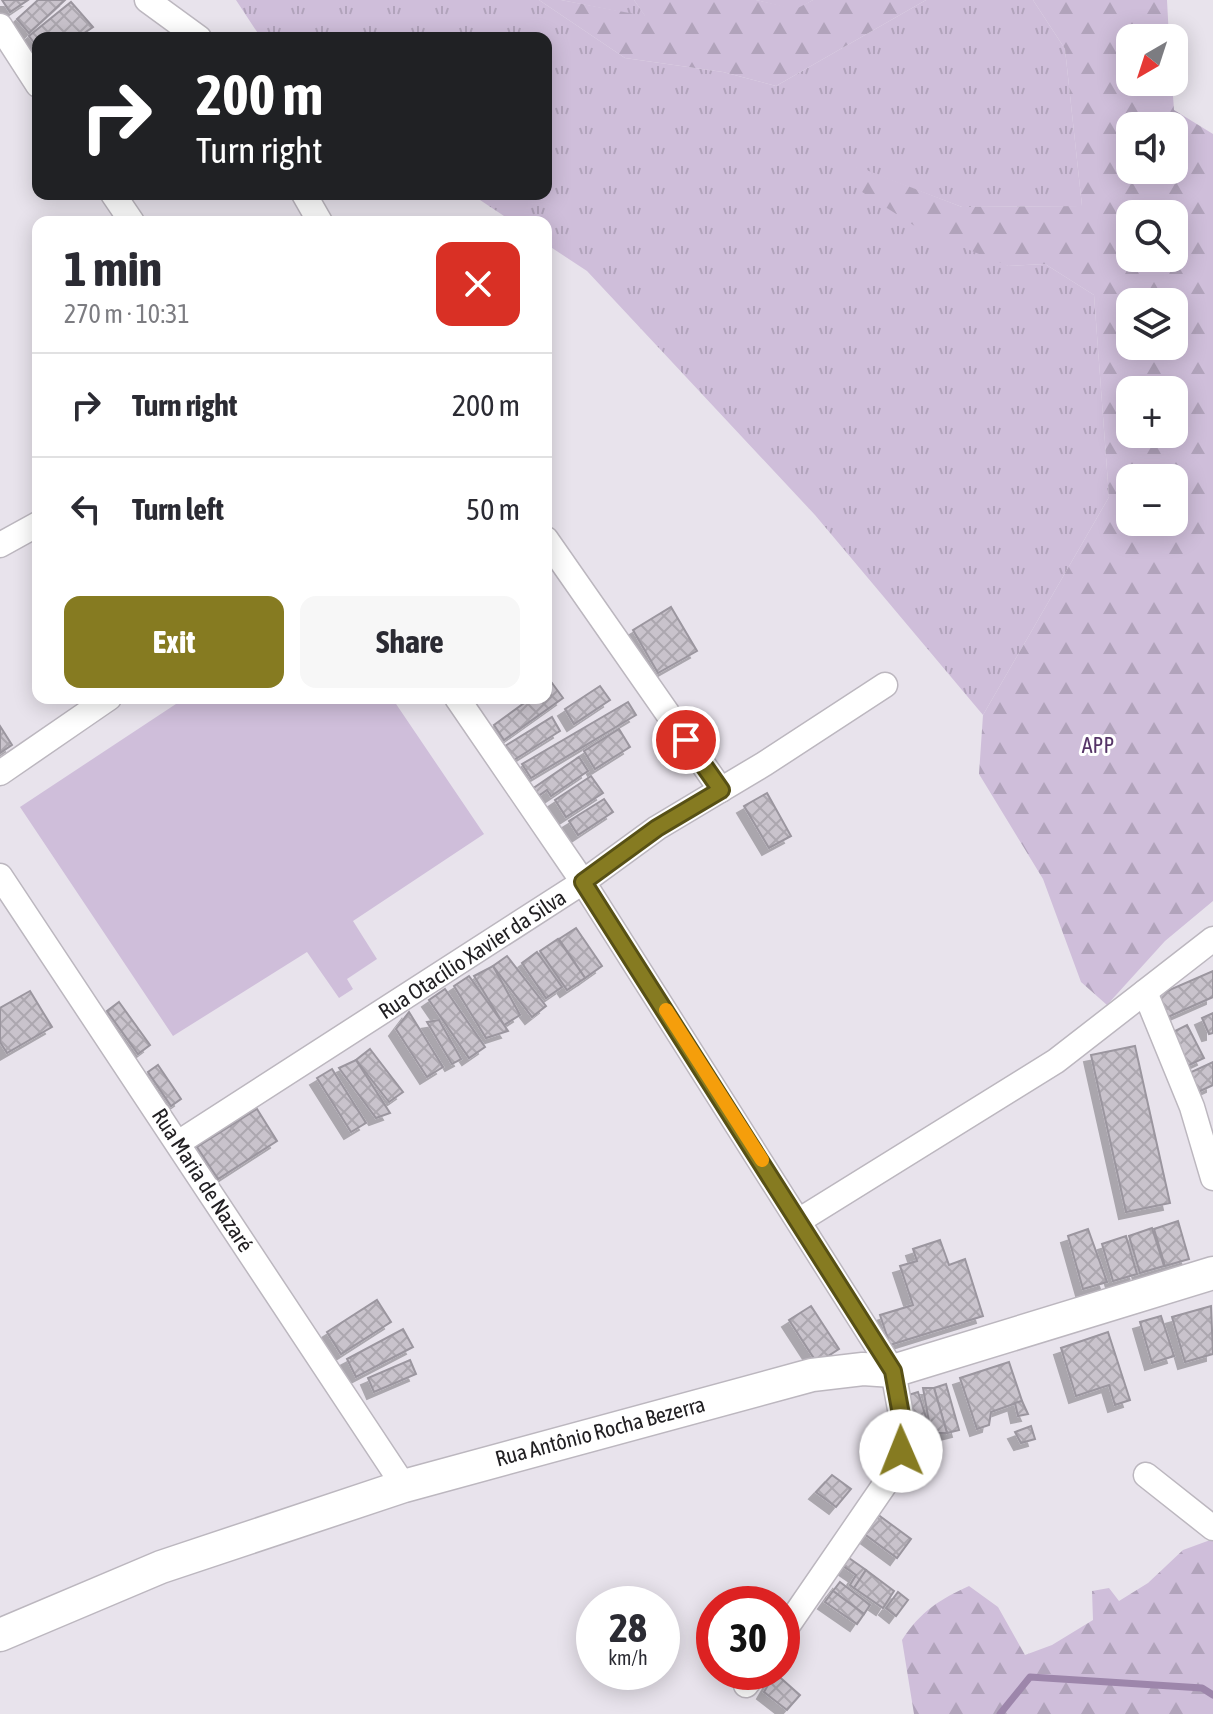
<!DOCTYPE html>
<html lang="en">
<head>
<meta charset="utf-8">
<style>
	body { margin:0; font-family:"Asap Condensed",sans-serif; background:#f7f7f7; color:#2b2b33; height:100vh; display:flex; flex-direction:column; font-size:30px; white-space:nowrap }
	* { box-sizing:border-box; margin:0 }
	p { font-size:26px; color:#7c7c81 }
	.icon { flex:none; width:44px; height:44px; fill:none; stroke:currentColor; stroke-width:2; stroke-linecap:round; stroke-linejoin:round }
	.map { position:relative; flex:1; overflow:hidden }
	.sheet { position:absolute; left:32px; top:216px; width:520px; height:488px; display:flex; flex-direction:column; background:#fff; border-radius:16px; box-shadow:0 4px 20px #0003 }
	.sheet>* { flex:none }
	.guide { position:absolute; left:32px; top:32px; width:520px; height:168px; border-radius:16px; box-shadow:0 4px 20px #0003; background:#202124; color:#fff; overflow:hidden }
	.needle { width:52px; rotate:219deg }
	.fabs { position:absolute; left:1116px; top:24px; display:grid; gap:16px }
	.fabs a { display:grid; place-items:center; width:72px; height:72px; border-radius:16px; background:#fff; box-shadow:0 4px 20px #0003; font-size:40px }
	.speed { position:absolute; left:576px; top:1586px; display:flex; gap:16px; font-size:40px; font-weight:700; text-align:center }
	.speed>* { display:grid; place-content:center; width:104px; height:104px; border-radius:50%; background:#fff; box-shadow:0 4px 20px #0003; line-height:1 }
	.speed small { font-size:20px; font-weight:400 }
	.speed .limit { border:12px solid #d22; background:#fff; color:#111 }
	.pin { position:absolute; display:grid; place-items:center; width:68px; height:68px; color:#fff; margin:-34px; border:4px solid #fff; border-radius:50%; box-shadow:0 2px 8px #0007 }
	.me { position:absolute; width:88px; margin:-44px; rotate:359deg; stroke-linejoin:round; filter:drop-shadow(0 0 6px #0008) }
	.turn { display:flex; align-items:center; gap:28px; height:168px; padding:0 32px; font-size:36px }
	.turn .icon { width:104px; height:104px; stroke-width:2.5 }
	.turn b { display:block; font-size:56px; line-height:68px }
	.round { display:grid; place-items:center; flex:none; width:84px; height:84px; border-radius:16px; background:#f7f7f7 }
	.headline { display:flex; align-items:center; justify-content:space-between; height:136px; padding:0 32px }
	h1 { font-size:48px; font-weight:700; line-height:60px }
	.button { display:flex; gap:16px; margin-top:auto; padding:16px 32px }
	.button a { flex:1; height:92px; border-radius:16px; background:#867b21; color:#fff; font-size:32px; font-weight:700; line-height:92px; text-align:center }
	.button a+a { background:#f7f7f7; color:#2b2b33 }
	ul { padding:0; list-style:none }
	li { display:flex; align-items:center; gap:24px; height:104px; padding:0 32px; border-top:2px solid #e1e1e2 }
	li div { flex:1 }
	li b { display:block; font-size:30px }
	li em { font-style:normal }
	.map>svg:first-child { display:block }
</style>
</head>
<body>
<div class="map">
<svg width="1213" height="1714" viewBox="0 0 1213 1714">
	<defs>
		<pattern id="grass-tufts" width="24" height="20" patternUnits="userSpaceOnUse" patternTransform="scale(2)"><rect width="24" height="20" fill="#cfbeda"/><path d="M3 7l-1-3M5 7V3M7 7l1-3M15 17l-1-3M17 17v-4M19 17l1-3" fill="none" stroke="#b1a3bb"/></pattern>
		<pattern id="forest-firs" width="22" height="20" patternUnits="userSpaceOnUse" patternTransform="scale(2)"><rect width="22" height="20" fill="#cfbeda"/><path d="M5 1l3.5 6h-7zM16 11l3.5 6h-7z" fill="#b1a3bb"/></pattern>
		<pattern id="building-cross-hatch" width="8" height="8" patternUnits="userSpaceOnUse" patternTransform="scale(2)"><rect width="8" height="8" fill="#c9c3cc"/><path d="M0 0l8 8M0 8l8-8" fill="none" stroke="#aca7af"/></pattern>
		<filter id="shadow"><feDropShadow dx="-7" dy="7" stdDeviation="0" flood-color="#0004"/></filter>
	</defs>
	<rect width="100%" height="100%" fill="#e8e3ec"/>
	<g fill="url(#grass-tufts)">
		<polygon points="236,0 539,0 625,58 723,72 776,86 926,0 1033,0 1065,49 1082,206 962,207 856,167 1008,266 1045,264 1094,295 1109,497 983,715 815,515 587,271 546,244 546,222 513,222 471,194 546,194 546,38 261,38"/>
		<polygon points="561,0 634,0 646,17"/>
		<polygon points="756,0 813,0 796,10"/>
	</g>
	<g fill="url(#forest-firs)" fill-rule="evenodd">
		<polygon points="539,0 561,0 645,16 634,0 756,0 796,9 813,0 926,0 776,86 723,72 625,58"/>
		<path d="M1033,0h134l2,38h-39v44h42l2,28 39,24v767l-48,40 -58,64 -26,-23 -38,-103 -64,-105 4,-59 126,-218 -15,-202 -49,-31 -37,2 -87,-36 -62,-40 -3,-24 106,41 120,-1 -17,-157zM1130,126h44v44h-44zM1130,214h44v44h-44zM1130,302h44v44h-44zM1130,390h44v44h-44zM1130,478h44v44h-44z"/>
		<path d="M1213,1539v175h-299l-12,-74c18,-28 38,-41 67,-54l29,21 27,48 27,-10 41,-25 -1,-29 17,-3 10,13 29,-18 35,-33z"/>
	</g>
	<polygon fill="#cfbeda" points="185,698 392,698 484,834 353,921 377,959 347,979 353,989 339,998 307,952 173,1036 20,807"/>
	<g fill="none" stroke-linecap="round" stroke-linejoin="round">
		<polyline stroke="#9d86ab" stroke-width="7" points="1000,1714 1030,1677 1202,1688 1213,1695"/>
	</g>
	<g fill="url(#building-cross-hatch)" stroke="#9b969f" stroke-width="2" filter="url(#shadow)">
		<polygon points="2,0 28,0 10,12"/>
		<polygon points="38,0 65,0 29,33 17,19"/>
		<polygon points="71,2 93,27 77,38 38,38 38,48 29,36"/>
		<polygon points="671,607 697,651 658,673 633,630"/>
		<polygon points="552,683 563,698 504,740 494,725 531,698 546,698 546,687"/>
		<polygon points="600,686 610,700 574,724 565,709"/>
		<polygon points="628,702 636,715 531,778 522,764"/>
		<polygon points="552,717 560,731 514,760 505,746"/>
		<polygon points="0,726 12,745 0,753"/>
		<polygon points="619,729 630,747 595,769 584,751"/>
		<polygon points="579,757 588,771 551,796 547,790 537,797 532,789"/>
		<polygon points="591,776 603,793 566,817 555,800"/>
		<polygon points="767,793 791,836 769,848 744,806"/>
		<polygon points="604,799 613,812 578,835 569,821"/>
		<polygon points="576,928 602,966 585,978 559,939"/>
		<polygon points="558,939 585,978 567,990 540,951"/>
		<polygon points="537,952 562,987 546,998 522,963"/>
		<polygon points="507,956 546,1006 532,1017 493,966"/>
		<polygon points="493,966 520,1015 504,1025 474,976"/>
		<polygon points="1213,971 1213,997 1161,1020 1151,998"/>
		<polygon points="469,976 504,1025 508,1031 486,1038 454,986"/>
		<polygon points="445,989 485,1047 469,1058 429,1000"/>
		<polygon points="30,991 52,1027 7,1053 0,1042 0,1008"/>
		<polygon points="119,1002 150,1045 138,1054 107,1011"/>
		<polygon points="409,1012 443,1067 427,1077 396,1029"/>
		<polygon points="1213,1013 1213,1033 1209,1034 1202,1018"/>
		<polygon points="439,1020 461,1059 452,1064 427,1022"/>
		<polygon points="1187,1025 1204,1058 1185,1067 1169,1034"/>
		<polygon points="1135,1046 1170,1203 1126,1212 1091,1055"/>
		<polygon points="370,1049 403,1092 389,1102 356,1060"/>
		<polygon points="356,1060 390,1113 376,1118 339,1068"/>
		<polygon points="1213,1062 1213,1085 1196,1093 1187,1074"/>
		<polygon points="158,1065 181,1099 171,1106 148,1072"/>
		<polygon points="332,1069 366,1123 351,1132 317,1078"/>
		<polygon points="257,1109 277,1141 218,1179 197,1147"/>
		<polygon points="1178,1221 1189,1259 1165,1266 1154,1229"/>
		<polygon points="1152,1228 1164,1266 1140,1273 1129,1236"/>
		<polygon points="1088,1229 1107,1282 1083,1289 1068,1236"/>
		<polygon points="1126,1236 1137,1274 1113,1281 1102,1244"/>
		<polygon points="940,1240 949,1265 965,1259 983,1316 890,1345 880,1315 913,1305 900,1266 917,1261 913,1249"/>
		<polygon points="377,1300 391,1322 341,1354 327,1332"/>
		<polygon points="811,1306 839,1349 817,1363 789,1320"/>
		<polygon points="1211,1306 1213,1354 1185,1362 1172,1317"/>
		<polygon points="1161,1316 1174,1356 1152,1363 1140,1322"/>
		<polygon points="403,1329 413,1347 356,1377 347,1359"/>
		<polygon points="1108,1332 1130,1400 1115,1405 1109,1385 1076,1396 1061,1348"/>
		<polygon points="410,1360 416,1374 374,1392 368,1378"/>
		<polygon points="1009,1362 1022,1401 991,1412 989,1425 977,1429 960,1378"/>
		<polygon points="946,1384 959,1430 947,1433 934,1388"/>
		<polygon points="923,1388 934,1388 947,1433 931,1433"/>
		<polygon points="918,1392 931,1433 912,1438 899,1398"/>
		<polygon points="1022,1401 1028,1414 1018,1416 1015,1403"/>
		<polygon points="1031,1426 1035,1439 1021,1443 1015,1432"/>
		<polygon points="832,1475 851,1489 836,1507 816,1492"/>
		<polygon points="873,1511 911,1539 897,1558 859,1530"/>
		<polygon points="849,1558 866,1570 854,1588 850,1585 856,1575 843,1566"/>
		<polygon points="866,1570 894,1591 883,1608 854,1588"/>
		<polygon points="840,1582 870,1605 864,1614 833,1591"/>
		<polygon points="833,1591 864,1614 857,1624 825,1602"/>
		<polygon points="898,1592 908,1600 896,1616 886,1608"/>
		<polygon points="775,1673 800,1695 787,1710 764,1692"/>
	</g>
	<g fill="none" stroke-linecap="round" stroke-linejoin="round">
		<defs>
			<g id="street">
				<polyline points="147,0 199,38"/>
				<polyline points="0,26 38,85"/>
				<polyline points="113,194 132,222"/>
				<polyline points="304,194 320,222"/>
				<polyline points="546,539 721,790"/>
				<polyline points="0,545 38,524"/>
				<polyline points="457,698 583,882 893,1371 904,1431 894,1471 782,1634"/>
				<polyline points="0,773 109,698"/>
				<polyline points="0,876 404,1486"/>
				<polyline points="1145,992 1192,1107 1213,1178"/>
				<polyline points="178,1143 583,882 657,828 764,764 885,685"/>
				<polyline points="800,1220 1056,1061 1213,939"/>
				<polyline points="1146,1475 1213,1528"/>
				<polyline points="746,1685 756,1672"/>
			</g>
			<polyline id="secondary" points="0,1635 161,1567 404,1486 812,1375 863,1369 893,1371 1213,1273"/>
		</defs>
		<use href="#street" stroke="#bcb7bf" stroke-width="27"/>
		<use href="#secondary" stroke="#bcb7bf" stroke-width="35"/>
		<use href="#street" stroke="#fff" stroke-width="24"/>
		<use href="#secondary" stroke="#fff" stroke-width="32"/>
	</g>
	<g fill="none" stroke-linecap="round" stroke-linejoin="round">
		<defs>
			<polyline id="route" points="686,740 721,790 657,828 583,882 893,1371 904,1431 901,1451"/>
		</defs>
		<use href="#route" stroke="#575015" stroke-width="20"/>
		<use href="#route" stroke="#867b21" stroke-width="14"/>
		<polyline stroke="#f59e0b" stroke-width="14" points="666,1010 762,1160"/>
	</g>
	<g text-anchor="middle" stroke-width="6" stroke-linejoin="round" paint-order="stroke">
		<g font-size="22" fill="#553467" stroke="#fff">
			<text x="1098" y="753">APP</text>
		</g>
		<g font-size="22" fill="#222023" stroke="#fff">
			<text transform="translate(472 954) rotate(-33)" y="8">Rua Otacílio Xavier da Silva</text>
			<text transform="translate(203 1180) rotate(57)" y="8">Rua Maria de Nazaré</text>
			<text transform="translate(600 1431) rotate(-15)" y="8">Rua Antônio Rocha Bezerra</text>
		</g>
	</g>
</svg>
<div class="fabs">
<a><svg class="needle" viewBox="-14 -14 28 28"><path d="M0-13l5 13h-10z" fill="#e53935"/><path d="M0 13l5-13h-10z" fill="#7c7c81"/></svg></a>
<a><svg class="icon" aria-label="sound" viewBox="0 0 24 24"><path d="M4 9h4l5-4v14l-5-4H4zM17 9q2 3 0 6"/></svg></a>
<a><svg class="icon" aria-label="search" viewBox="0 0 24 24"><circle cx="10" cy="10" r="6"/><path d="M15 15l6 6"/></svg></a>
<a><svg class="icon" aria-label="layers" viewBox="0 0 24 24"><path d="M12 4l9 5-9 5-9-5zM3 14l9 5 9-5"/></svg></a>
<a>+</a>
<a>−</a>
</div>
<div class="speed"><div>28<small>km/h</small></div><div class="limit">30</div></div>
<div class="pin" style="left:686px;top:740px;background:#d93025"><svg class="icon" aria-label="arrive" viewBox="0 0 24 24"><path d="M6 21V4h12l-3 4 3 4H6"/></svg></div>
<svg class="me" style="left:901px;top:1451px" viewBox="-20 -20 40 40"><circle r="19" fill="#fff"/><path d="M0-13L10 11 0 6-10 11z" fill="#867b21"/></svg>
<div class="guide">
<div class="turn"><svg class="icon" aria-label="right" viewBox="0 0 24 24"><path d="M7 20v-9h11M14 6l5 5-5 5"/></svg><div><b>200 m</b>Turn right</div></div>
</div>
<section class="sheet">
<div class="headline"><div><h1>1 min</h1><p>270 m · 10:31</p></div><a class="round" style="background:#d93025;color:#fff"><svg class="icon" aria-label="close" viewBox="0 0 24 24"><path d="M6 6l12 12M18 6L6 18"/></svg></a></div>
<ul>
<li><svg class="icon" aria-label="right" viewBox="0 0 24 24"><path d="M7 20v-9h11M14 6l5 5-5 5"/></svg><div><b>Turn right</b></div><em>200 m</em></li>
<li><svg class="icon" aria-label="left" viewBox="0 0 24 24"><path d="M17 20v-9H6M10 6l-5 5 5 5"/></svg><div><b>Turn left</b></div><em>50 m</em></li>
</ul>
<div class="button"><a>Exit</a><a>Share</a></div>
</section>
</div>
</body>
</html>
